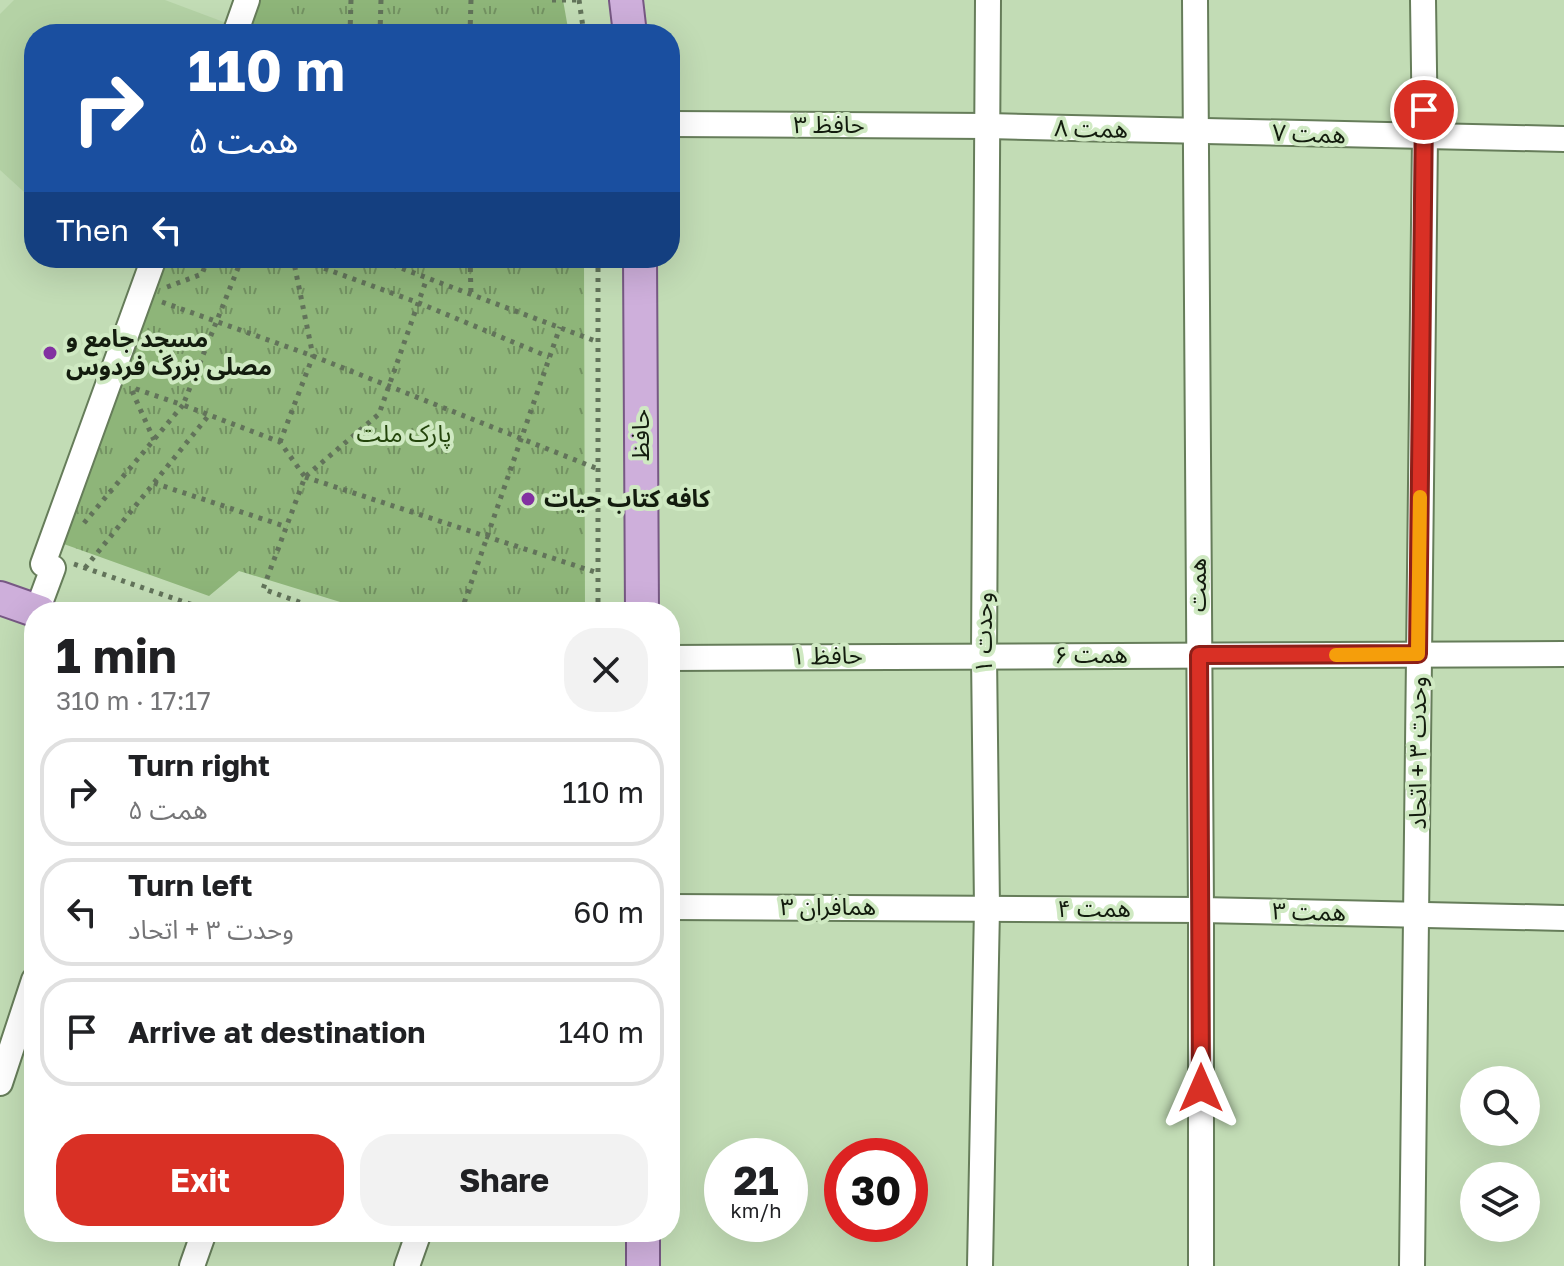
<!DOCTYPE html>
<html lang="en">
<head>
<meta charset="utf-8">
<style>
	body { margin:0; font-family:"Golos Text","Noto Sans Arabic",sans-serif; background:#f2f2f2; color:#202124; height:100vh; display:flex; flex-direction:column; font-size:30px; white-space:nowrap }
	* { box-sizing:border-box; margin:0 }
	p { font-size:26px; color:#757577 }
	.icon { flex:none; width:44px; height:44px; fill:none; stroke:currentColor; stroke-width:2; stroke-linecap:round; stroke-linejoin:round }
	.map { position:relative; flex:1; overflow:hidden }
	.details { position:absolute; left:24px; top:602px; width:656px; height:640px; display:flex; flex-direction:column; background:#fff; border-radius:32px; box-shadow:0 8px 32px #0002 }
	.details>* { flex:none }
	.top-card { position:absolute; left:24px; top:24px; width:656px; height:244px; border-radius:32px; box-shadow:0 8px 32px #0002; background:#1a4fa0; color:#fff; overflow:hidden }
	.buttons { position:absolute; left:1460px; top:1066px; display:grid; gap:16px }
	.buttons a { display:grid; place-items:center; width:80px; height:80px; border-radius:50%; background:#fff; box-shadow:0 8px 32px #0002; font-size:40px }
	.speed { position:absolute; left:704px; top:1138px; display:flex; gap:16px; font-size:40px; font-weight:700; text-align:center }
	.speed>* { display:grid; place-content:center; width:104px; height:104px; border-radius:50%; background:#fff; box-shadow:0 8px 32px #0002; line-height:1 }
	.speed small { font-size:20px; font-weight:400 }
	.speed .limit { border:12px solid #d22; background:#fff; color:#111 }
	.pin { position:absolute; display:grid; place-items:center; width:68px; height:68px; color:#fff; margin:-34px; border:4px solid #fff; border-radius:50%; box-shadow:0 2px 8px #0007 }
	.me { position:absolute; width:88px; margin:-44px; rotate:0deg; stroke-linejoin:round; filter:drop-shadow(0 0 6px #0008) }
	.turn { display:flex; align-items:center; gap:28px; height:168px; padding:0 32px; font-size:36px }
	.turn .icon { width:104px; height:104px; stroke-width:2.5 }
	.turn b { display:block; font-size:56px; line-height:68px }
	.then { display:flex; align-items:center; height:76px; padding:0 32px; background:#0003; gap:16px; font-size:30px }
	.round { display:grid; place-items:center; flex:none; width:84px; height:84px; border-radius:32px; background:#f2f2f2 }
	.headline { display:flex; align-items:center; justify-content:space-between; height:136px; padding:0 32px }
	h1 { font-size:48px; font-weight:700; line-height:60px }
	.cta { display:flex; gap:16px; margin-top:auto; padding:16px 32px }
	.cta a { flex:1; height:92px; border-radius:32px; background:#d93025; color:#fff; font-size:32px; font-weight:700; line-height:92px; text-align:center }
	.cta a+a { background:#f2f2f2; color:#202124 }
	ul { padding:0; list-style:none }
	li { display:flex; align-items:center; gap:24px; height:108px; margin:0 16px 12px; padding:0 16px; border:4px solid #e0e0e0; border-radius:32px }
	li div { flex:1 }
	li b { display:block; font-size:30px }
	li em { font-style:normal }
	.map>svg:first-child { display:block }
</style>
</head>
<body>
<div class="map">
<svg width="1564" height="1266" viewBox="0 0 1564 1266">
	<defs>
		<pattern id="park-tufts" width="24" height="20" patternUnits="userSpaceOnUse" patternTransform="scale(2)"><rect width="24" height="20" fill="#8eb579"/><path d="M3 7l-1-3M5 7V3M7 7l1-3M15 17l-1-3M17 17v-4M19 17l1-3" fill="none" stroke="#739262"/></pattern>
	</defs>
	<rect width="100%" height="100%" fill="#c2dcb5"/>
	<polygon fill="#b4d2a5" points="14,0 165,0 229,24 226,34 34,34 34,201 0,170 0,14"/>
	<g fill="url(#park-tufts)">
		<polygon points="254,0 563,0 569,34 242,34"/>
		<polygon points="162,258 584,258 585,612 364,612 363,609 239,571 209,596 61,543"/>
	</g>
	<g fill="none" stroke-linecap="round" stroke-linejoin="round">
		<defs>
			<g id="minor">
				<polyline points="1195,0 1201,910 1201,1266"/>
				<polyline points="235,34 247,0"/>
				<polyline points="670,124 987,126 1564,139"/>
				<polyline points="37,611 53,568 43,564 154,258"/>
				<polyline points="670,658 1564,654"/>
				<polyline points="670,907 1201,910 1564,918"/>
				<polyline points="0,1083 34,980"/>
				<polyline points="192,1266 204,1232"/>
				<polyline points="407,1266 419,1232"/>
				<polyline points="980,1266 987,908 984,655 988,0"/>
				<polyline points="1412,1266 1425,137 1423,0"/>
			</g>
			<g id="major">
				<polyline points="626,0 630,34"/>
				<polyline points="640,258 642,612"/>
				<polyline points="0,598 40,612"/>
				<polyline points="643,1232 643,1266"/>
			</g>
		</defs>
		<use href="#minor" stroke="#667d5a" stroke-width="28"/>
		<use href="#major" stroke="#775884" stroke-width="36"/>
		<g stroke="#62735a" stroke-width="5" stroke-dasharray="4 6" stroke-linecap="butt">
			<polyline points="552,0 579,0"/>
			<polyline points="579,0 584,34"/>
			<polyline points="350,34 351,0"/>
			<polyline points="380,34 381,0"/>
			<polyline points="470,34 471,0"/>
			<polyline points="242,258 183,405 280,442 305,477 263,589 302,603 299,612"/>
			<polyline points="296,258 419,303 549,357"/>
			<polyline points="374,258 598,342"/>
			<polyline points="470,258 471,294"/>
			<polyline points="167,287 202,274 208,258"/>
			<polyline points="162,302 313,356 598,469"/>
			<polyline points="132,391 154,440"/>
			<polyline points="280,442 313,356 293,258"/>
			<polyline points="306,476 379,414 427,278"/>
			<polyline points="305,477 598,573"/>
			<polyline points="154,483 287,527"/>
			<polyline points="84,523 183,405 133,388"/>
			<polyline points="74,564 213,612"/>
			<polyline points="85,568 209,415"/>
			<polyline points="461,612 560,327"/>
			<polyline points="598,612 598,258"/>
		</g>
		<use href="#minor" stroke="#fff" stroke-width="24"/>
		<use href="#major" stroke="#ceafdb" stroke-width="32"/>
	</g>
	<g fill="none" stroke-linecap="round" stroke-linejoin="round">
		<defs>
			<polyline id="route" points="1201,1088 1199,655 1418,654 1424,110"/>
		</defs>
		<use href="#route" stroke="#8d1f18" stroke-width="20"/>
		<use href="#route" stroke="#d93025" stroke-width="14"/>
		<polyline stroke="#f59e0b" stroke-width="14" points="1336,655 1418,654 1420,497"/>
	</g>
	<g fill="#8231a1" stroke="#cfe9c2" stroke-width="3">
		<circle cx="50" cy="353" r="8"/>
		<circle cx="528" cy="499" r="8"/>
	</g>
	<g text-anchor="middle" stroke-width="8" stroke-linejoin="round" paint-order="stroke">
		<g font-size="24" fill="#131c0e" stroke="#cfe9c2">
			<text x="829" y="133">حافظ ۳</text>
			<text transform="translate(1091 129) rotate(1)" y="8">همت ۸</text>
			<text transform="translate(1309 134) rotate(2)" y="8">همت ۷</text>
			<text transform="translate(641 435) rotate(-90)" y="8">حافظ</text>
			<text transform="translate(1198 585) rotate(-90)" y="8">همت</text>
			<text transform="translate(984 633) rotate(-90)" y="8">وحدت ۱</text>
			<text x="1091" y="663">همت ۶</text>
			<text transform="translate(827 656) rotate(-1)" y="8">حافظ ۱</text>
			<text transform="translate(1418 753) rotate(-90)" y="8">وحدت ۳ + اتحاد</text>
			<text x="828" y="915">همافران ۳</text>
			<text x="1094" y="917">همت ۴</text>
			<text transform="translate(1309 912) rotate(1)" y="8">همت ۳</text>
		</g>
		<g font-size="24" font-weight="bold" fill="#131c0e" stroke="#cfe9c2" text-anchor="start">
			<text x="66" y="347">مسجد جامع و<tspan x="66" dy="28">مصلی بزرگ فردوس</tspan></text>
			<text x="544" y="507">کافه کتاب حیات</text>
		</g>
		<g font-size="24" fill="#23440b" stroke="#cfe9c2">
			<text x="404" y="442">پارک ملت</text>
		</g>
	</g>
</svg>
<div class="buttons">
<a><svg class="icon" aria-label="search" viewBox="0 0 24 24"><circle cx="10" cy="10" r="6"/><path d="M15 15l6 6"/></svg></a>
<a><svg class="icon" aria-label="layers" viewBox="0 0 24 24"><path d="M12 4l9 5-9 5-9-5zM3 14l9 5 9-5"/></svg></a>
</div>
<div class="speed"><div>21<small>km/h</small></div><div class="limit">30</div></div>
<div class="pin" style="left:1424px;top:110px;background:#d93025"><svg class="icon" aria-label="arrive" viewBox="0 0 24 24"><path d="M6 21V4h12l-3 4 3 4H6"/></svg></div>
<svg class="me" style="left:1201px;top:1088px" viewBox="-20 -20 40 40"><path d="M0-17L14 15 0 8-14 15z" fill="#d93025" stroke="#fff" stroke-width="4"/></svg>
<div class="top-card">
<div class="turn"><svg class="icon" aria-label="right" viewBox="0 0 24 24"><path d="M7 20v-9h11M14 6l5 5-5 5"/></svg><div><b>110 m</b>همت ۵</div></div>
<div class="then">Then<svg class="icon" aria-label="left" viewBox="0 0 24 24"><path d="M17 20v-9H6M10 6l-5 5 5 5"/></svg></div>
</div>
<section class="details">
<div class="headline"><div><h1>1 min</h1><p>310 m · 17:17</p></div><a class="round"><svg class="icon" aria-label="close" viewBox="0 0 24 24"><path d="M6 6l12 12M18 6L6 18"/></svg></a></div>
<ul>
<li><svg class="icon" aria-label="right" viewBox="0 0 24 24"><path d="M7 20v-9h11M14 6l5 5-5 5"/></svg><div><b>Turn right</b><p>همت ۵</p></div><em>110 m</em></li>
<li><svg class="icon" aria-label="left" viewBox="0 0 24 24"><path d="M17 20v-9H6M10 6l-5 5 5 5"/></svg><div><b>Turn left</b><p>وحدت ۳ + اتحاد</p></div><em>60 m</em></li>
<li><svg class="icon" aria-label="arrive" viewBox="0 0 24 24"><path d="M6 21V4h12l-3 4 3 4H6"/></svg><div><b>Arrive at destination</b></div><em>140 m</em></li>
</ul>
<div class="cta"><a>Exit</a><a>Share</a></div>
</section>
</div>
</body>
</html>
